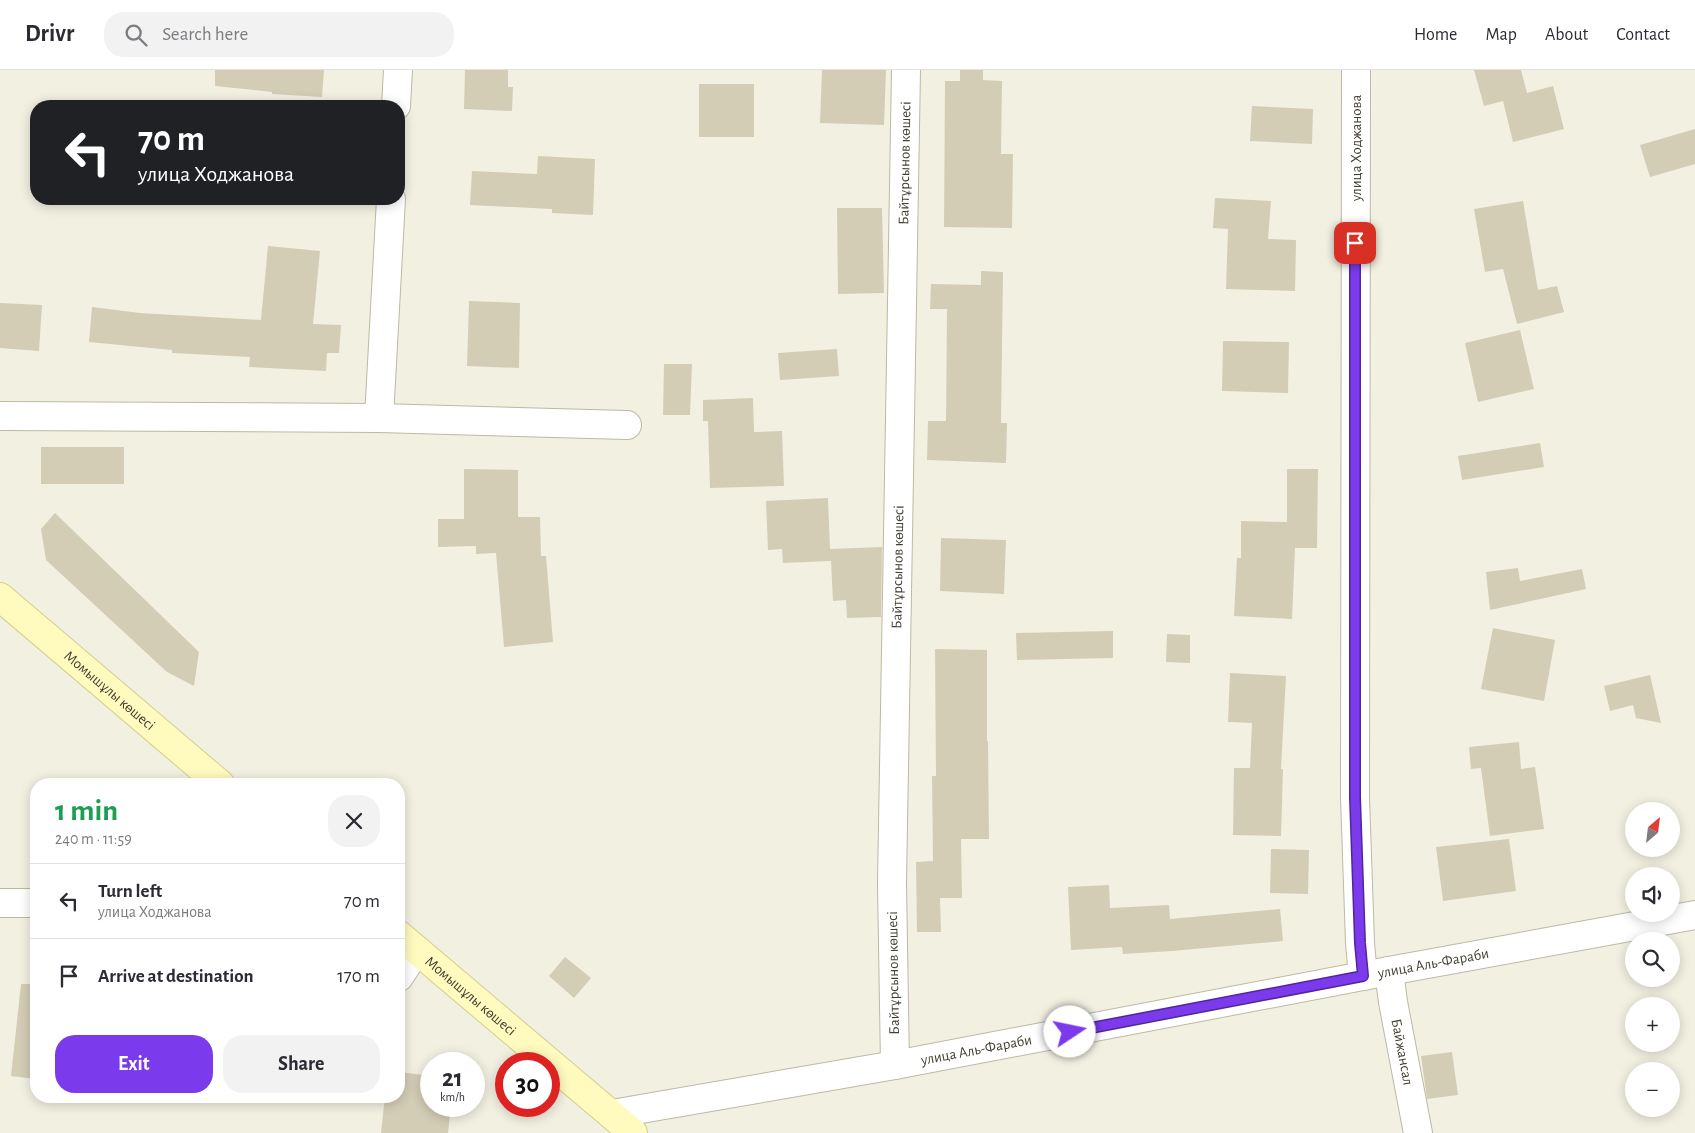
<!DOCTYPE html>
<html lang="en">
<head>
<meta charset="utf-8">
<style>
	body { margin:0; font-family:"Alegreya Sans",sans-serif; background:#f2f2f3; color:#2b2b33; height:100vh; display:flex; flex-direction:column; font-size:19px; white-space:nowrap }
	* { box-sizing:border-box; margin:0 }
	p { font-size:16px; color:#7c7c81 }
	.icon { flex:none; width:28px; height:28px; fill:none; stroke:currentColor; stroke-width:2; stroke-linecap:round; stroke-linejoin:round }
	.map { position:relative; flex:1; overflow:hidden }
	.details { position:absolute; left:30px; top:708px; width:375px; height:325px; display:flex; flex-direction:column; background:#fff; border-radius:20px; box-shadow:0 2px 12px #0003 }
	.details>* { flex:none }
	.top-card { position:absolute; left:30px; top:30px; width:375px; height:105px; border-radius:20px; box-shadow:0 2px 12px #0003; background:#202124; color:#fff; overflow:hidden }
	.needle { width:32px; rotate:28deg }
	.tools { position:absolute; left:1625px; top:732px; display:grid; gap:10px }
	.tools a { display:grid; place-items:center; width:55px; height:55px; border-radius:50%; background:#fff; box-shadow:0 2px 12px #0003; font-size:25px }
	.speed { position:absolute; left:420px; top:982px; display:flex; gap:10px; font-size:25px; font-weight:700; text-align:center }
	.speed>* { display:grid; place-content:center; width:65px; height:65px; border-radius:50%; background:#fff; box-shadow:0 2px 12px #0003; line-height:1 }
	.speed small { font-size:12px; font-weight:400 }
	.speed .limit { border:8px solid #d22; background:#fff; color:#111 }
	.pin { position:absolute; display:grid; place-items:center; width:42px; height:42px; color:#fff; margin:-21px; border-radius:10px; box-shadow:0 2px 8px #0006 }
	.me { position:absolute; width:55px; margin:-28px; rotate:79deg; stroke-linejoin:round; filter:drop-shadow(0 0 4px #0008) }
	.turn { display:flex; align-items:center; gap:18px; height:105px; padding:0 25px; font-size:22px }
	.turn .icon { width:65px; height:65px; stroke-width:2.5 }
	.turn b { display:block; font-size:35px; line-height:42px }
	.round { display:grid; place-items:center; flex:none; width:52px; height:52px; border-radius:20px; background:#f2f2f3 }
	.headline { display:flex; align-items:center; justify-content:space-between; height:85px; padding:0 25px }
	h1 { font-size:30px; font-weight:600; line-height:38px; color:#1e9e55 }
	.button { display:flex; gap:10px; margin-top:auto; padding:10px 25px }
	.button a { flex:1; height:58px; border-radius:20px; background:#7c3aed; color:#fff; font-size:20px; font-weight:600; line-height:58px; text-align:center }
	.button a+a { background:#f2f2f3; color:#2b2b33 }
	ul { padding:0; list-style:none }
	li { display:flex; align-items:center; gap:15px; height:75px; padding:0 25px; border-top:1px solid #e1e1e2 }
	li div { flex:1 }
	li b { display:block; font-size:19px }
	li em { font-style:normal }
	header { display:flex; align-items:center; gap:30px; box-sizing:border-box; height:70px; padding:0 25px; background:#fff; border-bottom:1px solid #e1e1e2 }
	header strong { font-size:24px }
	nav { display:flex; gap:28px; margin-inline-start:auto; font-size:18px }
	.search { width:350px; height:45px; background:#f2f2f3; display:flex; align-items:center; gap:12px; box-sizing:border-box; padding:0 18px; border-radius:20px; color:#7c7c81; font-size:19px }
	.map>svg:first-child { display:block }
</style>
</head>
<body>
<header>
<strong>Drivr</strong>
<div class="search"><svg class="icon" aria-label="search" viewBox="0 0 24 24"><circle cx="10" cy="10" r="6"/><path d="M15 15l6 6"/></svg>Search here</div>
<nav><a>Home</a><a>Map</a><a>About</a><a>Contact</a></nav>
</header>
<div class="map">
<svg width="1695" height="1063" viewBox="0 0 1695 1063">
	<rect width="100%" height="100%" fill="#f2f0e1"/>
	<g fill="#d3cdb6">
		<polygon points="215,0 324,0 322,27 272,24 272,22 215,16"/>
		<polygon points="465,0 508,0 508,17 513,17 512,41 464,39"/>
		<polygon points="822,0 886,0 884,55 820,53"/>
		<polygon points="960,0 983,0 983,10 1002,11 1001,84 1013,84 1012,158 944,157 945,11 960,11"/>
		<polygon points="1474,0 1521,0 1527,23 1553,16 1564,59 1513,72 1503,31 1484,36"/>
		<rect x="699" y="14" width="55" height="53"/>
		<polygon points="1252,36 1313,39 1312,74 1250,71"/>
		<polygon points="1695,59 1695,94 1650,107 1640,75"/>
		<polygon points="538,86 595,89 593,145 552,143 552,139 470,135 472,101 537,104"/>
		<polygon points="1215,128 1271,131 1268,169 1296,170 1295,221 1226,219 1228,159 1213,158"/>
		<polygon points="1523,131 1538,220 1557,216 1564,242 1517,254 1503,199 1485,202 1474,139"/>
		<polygon points="837,138 882,138 884,223 838,224"/>
		<polygon points="268,176 320,181 313,254 341,255 339,283 327,283 326,301 249,297 250,287 172,283 172,280 89,272 92,237 140,243 261,250"/>
		<polygon points="981,201 1003,202 1001,353 1007,353 1006,393 927,390 928,351 946,351 947,239 930,239 931,214 981,215"/>
		<polygon points="469,231 520,233 519,298 467,296"/>
		<polygon points="0,233 42,235 39,281 0,278"/>
		<polygon points="1520,260 1534,319 1478,332 1465,273"/>
		<polygon points="1223,271 1289,272 1288,323 1222,321"/>
		<polygon points="837,279 839,306 780,310 778,283"/>
		<polygon points="664,294 692,294 690,345 663,345"/>
		<polygon points="753,328 754,362 782,361 784,416 710,418 708,351 703,351 703,330"/>
		<polygon points="1540,373 1544,397 1462,410 1458,386"/>
		<rect x="41" y="377" width="83" height="37"/>
		<polygon points="464,399 518,400 518,447 540,447 541,486 546,486 553,572 504,577 496,483 476,484 476,476 438,477 438,449 464,449"/>
		<polygon points="1287,399 1318,399 1317,478 1295,478 1292,549 1234,546 1237,488 1241,488 1241,451 1287,452"/>
		<polygon points="828,428 830,479 882,477 881,547 847,548 846,530 833,531 831,491 783,493 782,479 768,480 766,431"/>
		<polygon points="55,443 199,582 194,616 167,602 46,490 41,459"/>
		<polygon points="941,468 1006,470 1004,524 940,521"/>
		<polygon points="1518,498 1520,511 1582,499 1586,519 1490,540 1486,502"/>
		<polygon points="1493,558 1555,570 1544,631 1481,619"/>
		<polygon points="1113,561 1113,588 1017,590 1016,563"/>
		<polygon points="1167,564 1190,565 1190,593 1166,592"/>
		<polygon points="935,579 987,580 987,671 988,671 989,769 961,769 962,828 940,828 941,862 917,862 916,792 933,791 932,706 936,706"/>
		<polygon points="1230,603 1286,606 1281,699 1283,699 1281,766 1233,765 1234,698 1250,698 1252,653 1228,652"/>
		<polygon points="1650,605 1661,653 1636,648 1633,635 1610,641 1604,616"/>
		<polygon points="1519,672 1521,699 1535,697 1544,759 1490,766 1481,698 1471,699 1469,677"/>
		<polygon points="1509,769 1516,821 1443,831 1436,777"/>
		<polygon points="1271,779 1309,780 1308,824 1270,823"/>
		<polygon points="1109,815 1110,838 1169,835 1170,849 1280,839 1283,871 1172,881 1123,884 1122,877 1071,880 1068,817"/>
		<polygon points="565,887 591,908 574,928 549,906"/>
		<polygon points="21,914 36,914 36,1009 11,1006"/>
		<polygon points="1452,982 1458,1025 1427,1029 1421,986"/>
		<polygon points="399,1002 431,1006 431,1036 451,1036 448,1063 381,1063 385,1026 399,1026"/>
	</g>
	<g fill="none" stroke-linecap="round" stroke-linejoin="round">
		<defs>
			<g id="street">
				<polyline points="1356,0 1355,727 1360,873 1363,906"/>
				<polyline points="396,36 398,0"/>
				<polyline points="0,346 379,348 627,355"/>
				<polyline points="379,348 391,129"/>
				<polyline points="0,833 36,833"/>
				<path id="s1" d="M1389,901l4,31 25,131"/>
				<polyline points="399,907 417,880"/>
				<path id="s2" d="M895,995l-3,-182 14,-813"/>
				<path id="s3" d="M612,1044l283,-49 494,-94 306,-56"/>
			</g>
			<g id="secondary">
				<path id="s4" d="M0,527l220,187"/>
				<path id="s5" d="M399,865l234,198"/>
			</g>
		</defs>
		<use href="#street" stroke="#bdb9a4" stroke-width="30"/>
		<use href="#secondary" stroke="#d4ce8e" stroke-width="30"/>
		<use href="#street" stroke="#fff" stroke-width="28"/>
		<use href="#secondary" stroke="#fffabe" stroke-width="28"/>
	</g>
	<g fill="none" stroke-linecap="round" stroke-linejoin="round">
		<defs>
			<polyline id="route" points="1070,962 1363,906 1360,873 1355,727 1355,173"/>
		</defs>
		<use href="#route" stroke="#51269a" stroke-width="12"/>
		<use href="#route" stroke="#7c3aed" stroke-width="9"/>
	</g>
	<g text-anchor="middle" stroke-width="4.5" stroke-linejoin="round" paint-order="stroke">
		<g font-size="15" fill="#433f32" stroke="#fff">
			<text transform="translate(1356 78) rotate(-90)" y="5">улица Ходжанова</text>
			<text dy="5" stroke="none"><textPath href="#s2" startOffset="902">Байтұрсынов көшесі</textPath></text>
			<text dy="5" stroke="none"><textPath href="#s2" startOffset="498">Байтұрсынов көшесі</textPath></text>
			<text dy="5" stroke="none"><textPath href="#s4" startOffset="144">Момышұлы көшесі</textPath></text>
			<text dy="5" stroke="none"><textPath href="#s3" startOffset="835">улица Аль-Фараби</textPath></text>
			<text transform="translate(893 903) rotate(-91)" y="5">Байтұрсынов көшесі</text>
			<text dy="5" stroke="none"><textPath href="#s5" startOffset="94">Момышұлы көшесі</textPath></text>
			<text dy="5" stroke="none"><textPath href="#s3" startOffset="370">улица Аль-Фараби</textPath></text>
			<text dy="5" stroke="none"><textPath href="#s1" startOffset="82">Байжансал</textPath></text>
		</g>
	</g>
</svg>
<div class="tools">
<a><svg class="needle" viewBox="-14 -14 28 28"><path d="M0-13l5 13h-10z" fill="#e53935"/><path d="M0 13l5-13h-10z" fill="#7c7c81"/></svg></a>
<a><svg class="icon" aria-label="sound" viewBox="0 0 24 24"><path d="M4 9h4l5-4v14l-5-4H4zM17 9q2 3 0 6"/></svg></a>
<a><svg class="icon" aria-label="search" viewBox="0 0 24 24"><circle cx="10" cy="10" r="6"/><path d="M15 15l6 6"/></svg></a>
<a>+</a>
<a>−</a>
</div>
<div class="speed"><div>21<small>km/h</small></div><div class="limit">30</div></div>
<div class="pin" style="left:1355px;top:173px;background:#d93025"><svg class="icon" aria-label="arrive" viewBox="0 0 24 24"><path d="M6 21V4h12l-3 4 3 4H6"/></svg></div>
<svg class="me" style="left:1070px;top:962px" viewBox="-20 -20 40 40"><circle r="19" fill="#fff"/><path d="M0-13L10 11 0 6-10 11z" fill="#7c3aed"/></svg>
<div class="top-card">
<div class="turn"><svg class="icon" aria-label="left" viewBox="0 0 24 24"><path d="M17 20v-9H6M10 6l-5 5 5 5"/></svg><div><b>70 m</b>улица Ходжанова</div></div>
</div>
<section class="details">
<div class="headline"><div><h1>1 min</h1><p>240 m · 11:59</p></div><a class="round"><svg class="icon" aria-label="close" viewBox="0 0 24 24"><path d="M6 6l12 12M18 6L6 18"/></svg></a></div>
<ul>
<li><svg class="icon" aria-label="left" viewBox="0 0 24 24"><path d="M17 20v-9H6M10 6l-5 5 5 5"/></svg><div><b>Turn left</b><p>улица Ходжанова</p></div><em>70 m</em></li>
<li><svg class="icon" aria-label="arrive" viewBox="0 0 24 24"><path d="M6 21V4h12l-3 4 3 4H6"/></svg><div><b>Arrive at destination</b></div><em>170 m</em></li>
</ul>
<div class="button"><a>Exit</a><a>Share</a></div>
</section>
</div>
</body>
</html>
